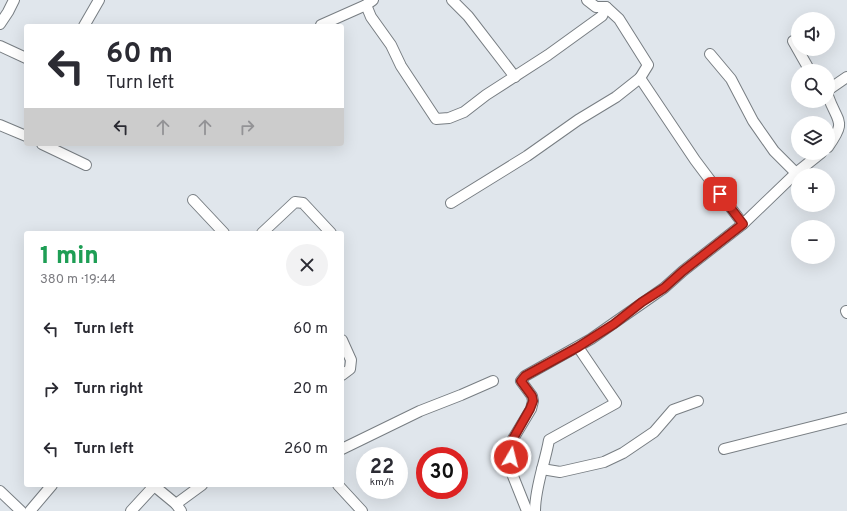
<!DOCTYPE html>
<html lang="en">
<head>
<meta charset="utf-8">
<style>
	body { margin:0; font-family:Overpass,sans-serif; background:#f2f2f3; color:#2b2b33; height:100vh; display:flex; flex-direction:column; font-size:15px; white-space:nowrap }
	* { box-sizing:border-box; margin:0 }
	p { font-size:13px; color:#7c7c81 }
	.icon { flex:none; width:22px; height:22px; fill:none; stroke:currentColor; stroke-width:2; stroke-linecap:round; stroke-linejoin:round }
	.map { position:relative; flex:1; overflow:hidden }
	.panel { position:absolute; left:24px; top:231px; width:320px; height:256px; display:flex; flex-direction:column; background:#fff; border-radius:4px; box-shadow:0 4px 16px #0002 }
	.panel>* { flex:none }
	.top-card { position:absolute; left:24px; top:24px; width:320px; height:122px; border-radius:4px; box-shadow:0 4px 16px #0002; background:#fff; color:#2b2b33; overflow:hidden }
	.buttons { position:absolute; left:791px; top:12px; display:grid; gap:8px }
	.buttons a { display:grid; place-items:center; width:44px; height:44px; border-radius:50%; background:#fff; box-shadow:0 4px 16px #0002; font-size:20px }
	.speed { position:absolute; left:356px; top:447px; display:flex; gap:8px; font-size:20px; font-weight:700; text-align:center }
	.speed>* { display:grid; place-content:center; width:52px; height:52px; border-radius:50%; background:#fff; box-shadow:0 4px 16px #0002; line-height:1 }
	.speed small { font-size:10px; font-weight:400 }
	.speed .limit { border:6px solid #d22; background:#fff; color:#111 }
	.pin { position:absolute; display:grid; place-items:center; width:34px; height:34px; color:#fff; margin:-17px; border-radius:8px; box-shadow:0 2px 6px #0006 }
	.me { position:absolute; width:44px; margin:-22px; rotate:8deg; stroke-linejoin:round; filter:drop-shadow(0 0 3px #0008) }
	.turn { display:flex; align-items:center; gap:14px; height:84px; padding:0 16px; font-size:18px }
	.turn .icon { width:52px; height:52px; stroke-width:2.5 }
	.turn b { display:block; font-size:28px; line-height:34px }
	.lanes { display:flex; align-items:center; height:38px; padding:0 16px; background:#0003; justify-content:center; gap:20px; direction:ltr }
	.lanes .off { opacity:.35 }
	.round { display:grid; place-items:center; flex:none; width:42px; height:42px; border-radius:21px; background:#f2f2f3 }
	.summary { display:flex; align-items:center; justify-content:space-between; height:68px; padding:0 16px }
	h1 { font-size:24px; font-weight:800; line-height:30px; color:#1e9e55 }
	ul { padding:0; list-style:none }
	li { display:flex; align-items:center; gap:12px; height:60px; padding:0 16px }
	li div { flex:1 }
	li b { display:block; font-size:15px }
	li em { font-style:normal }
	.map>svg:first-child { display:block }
</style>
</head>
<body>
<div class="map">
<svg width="847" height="511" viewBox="0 0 847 511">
	<rect width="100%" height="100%" fill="#e0e6ec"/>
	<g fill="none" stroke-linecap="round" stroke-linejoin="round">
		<defs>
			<g id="minor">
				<polyline points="452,0 468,16 515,77"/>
				<polyline points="587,0 596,7 606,7"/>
				<polyline points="366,5 371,17 391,45 401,66 436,119 449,118 464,112 486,95 548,55 602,16 606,7 619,19 648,65 640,78"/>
				<polyline points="0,24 8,12 14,0"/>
				<polyline points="321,25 366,5 373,0"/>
				<polyline points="84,26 99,0"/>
				<polyline points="793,41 810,71"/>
				<polyline points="0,46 26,58"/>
				<polyline points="710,54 731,79 753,121 774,151 796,173"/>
				<polyline points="828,90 847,77"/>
				<path d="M828,96c10,28 19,24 0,51"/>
				<polyline points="0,125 26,136"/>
				<polyline points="42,144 86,165"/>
				<polyline points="193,200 224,233"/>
				<polyline points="451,203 527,156 578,120 616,97 640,78 695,160 743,224"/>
				<polyline points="262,233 295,202 303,203 331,233"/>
				<polyline points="846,311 847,313"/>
				<polyline points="342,340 351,360 350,369 342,375"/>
				<polyline points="342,449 420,411 461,395 493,381"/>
				<polyline points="724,449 847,418"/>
				<polyline points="542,469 560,472 604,462 623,453 654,432 673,410 698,401"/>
				<polyline points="153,485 176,504"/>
				<polyline points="338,485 362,511"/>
				<polyline points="0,491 21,511"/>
				<polyline points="30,511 52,485"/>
				<polyline points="131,511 154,486"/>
				<polyline points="181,511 176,504 202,485"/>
				<polyline points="527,511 511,471 510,444 531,409 533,401 532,396 521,381 525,376 591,339 664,288 683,271 743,224 796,173 821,153"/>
				<path d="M535,511c0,-24 10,-48 14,-71l67,-37 -38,-56"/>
			</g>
		</defs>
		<use href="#minor" stroke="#787e83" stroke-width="12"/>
		<use href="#minor" stroke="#fff" stroke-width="10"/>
	</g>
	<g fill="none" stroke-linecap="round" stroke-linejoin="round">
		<defs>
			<polyline id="route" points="511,457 510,444 530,409 533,401 532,396 521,381 525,376 578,347 614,324 642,302 664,288 683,271 743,224 720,194"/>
		</defs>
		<use href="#route" stroke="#8d1f18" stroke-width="10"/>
		<use href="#route" stroke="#d93025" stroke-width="7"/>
	</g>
</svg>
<div class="buttons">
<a><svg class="icon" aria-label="sound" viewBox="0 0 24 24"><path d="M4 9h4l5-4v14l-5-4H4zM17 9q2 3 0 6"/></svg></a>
<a><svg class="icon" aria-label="search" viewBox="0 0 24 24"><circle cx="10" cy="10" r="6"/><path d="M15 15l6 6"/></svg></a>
<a><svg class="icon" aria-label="layers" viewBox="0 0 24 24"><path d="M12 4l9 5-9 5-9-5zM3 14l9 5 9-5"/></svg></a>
<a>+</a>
<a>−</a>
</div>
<div class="speed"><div>22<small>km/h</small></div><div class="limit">30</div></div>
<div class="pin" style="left:720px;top:194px;background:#d93025"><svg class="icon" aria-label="arrive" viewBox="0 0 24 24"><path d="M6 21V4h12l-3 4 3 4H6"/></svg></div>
<svg class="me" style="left:511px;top:457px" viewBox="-20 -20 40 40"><circle r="17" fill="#d93025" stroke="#fff" stroke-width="3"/><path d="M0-11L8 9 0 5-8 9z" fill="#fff"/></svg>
<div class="top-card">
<div class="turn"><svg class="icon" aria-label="left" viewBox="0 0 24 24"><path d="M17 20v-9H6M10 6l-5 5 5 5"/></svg><div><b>60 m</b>Turn left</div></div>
<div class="lanes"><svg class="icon" aria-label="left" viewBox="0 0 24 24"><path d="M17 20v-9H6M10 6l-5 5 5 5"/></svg><svg class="icon off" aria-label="ahead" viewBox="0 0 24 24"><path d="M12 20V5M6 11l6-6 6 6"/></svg><svg class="icon off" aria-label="ahead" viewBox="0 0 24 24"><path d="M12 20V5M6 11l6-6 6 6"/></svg><svg class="icon off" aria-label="right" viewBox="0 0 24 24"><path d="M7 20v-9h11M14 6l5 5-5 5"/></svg></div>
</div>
<section class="panel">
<div class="summary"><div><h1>1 min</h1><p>380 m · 19:44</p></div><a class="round"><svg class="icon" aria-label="close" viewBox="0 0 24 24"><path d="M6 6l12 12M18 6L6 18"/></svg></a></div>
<ul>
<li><svg class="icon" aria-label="left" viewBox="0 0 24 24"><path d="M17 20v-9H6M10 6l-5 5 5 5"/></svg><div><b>Turn left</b></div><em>60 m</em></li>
<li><svg class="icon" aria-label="right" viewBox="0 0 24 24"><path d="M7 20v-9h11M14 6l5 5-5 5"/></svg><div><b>Turn right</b></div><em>20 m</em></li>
<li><svg class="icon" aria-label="left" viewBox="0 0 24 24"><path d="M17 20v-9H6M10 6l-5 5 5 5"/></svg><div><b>Turn left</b></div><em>260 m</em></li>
</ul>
</section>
</div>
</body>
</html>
